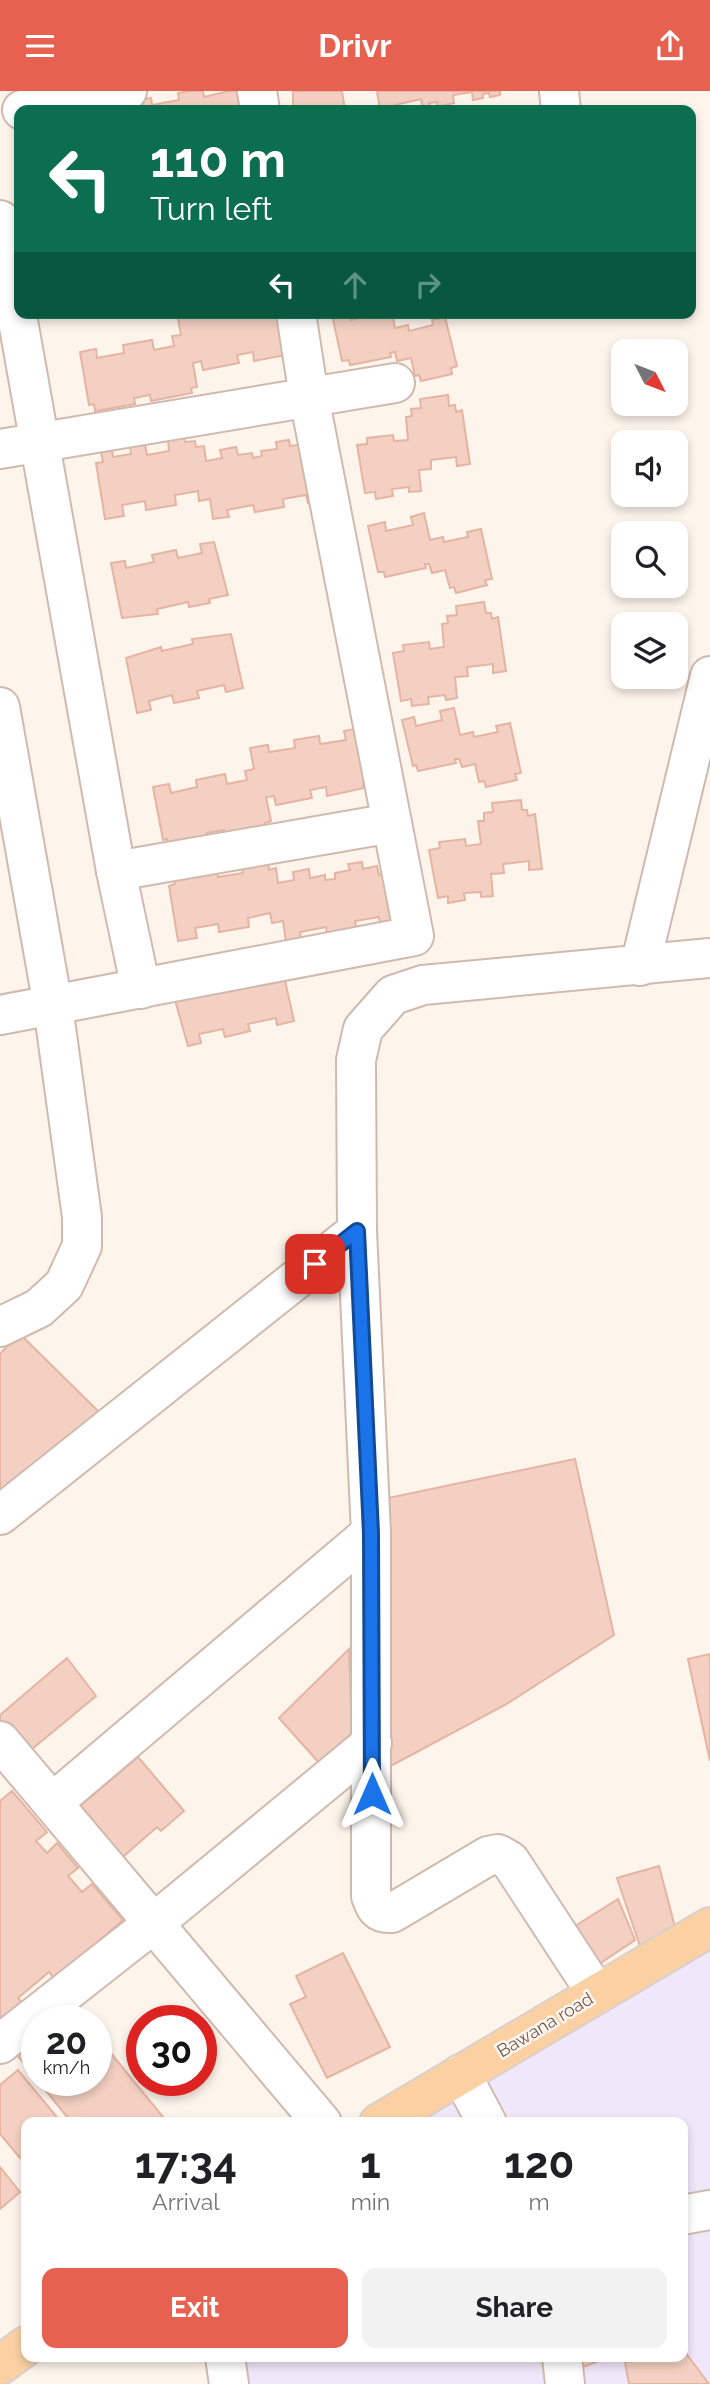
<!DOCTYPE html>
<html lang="en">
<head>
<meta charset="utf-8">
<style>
	body { margin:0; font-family:Raleway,sans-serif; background:#f2f2f2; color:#202124; height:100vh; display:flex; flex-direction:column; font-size:26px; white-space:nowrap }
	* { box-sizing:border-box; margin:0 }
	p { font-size:23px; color:#757577 }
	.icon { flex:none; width:38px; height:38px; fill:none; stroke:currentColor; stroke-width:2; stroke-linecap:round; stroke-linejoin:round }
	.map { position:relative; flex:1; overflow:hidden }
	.side { position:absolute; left:21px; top:2026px; width:667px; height:245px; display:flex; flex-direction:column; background:#fff; border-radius:14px; box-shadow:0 4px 10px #0003 }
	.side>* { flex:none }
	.banner { position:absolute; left:14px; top:14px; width:682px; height:214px; border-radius:14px; box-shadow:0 4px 10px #0003; background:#0b6e4f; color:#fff; overflow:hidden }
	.needle { width:46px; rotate:132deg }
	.fabs { position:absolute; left:611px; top:248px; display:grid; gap:14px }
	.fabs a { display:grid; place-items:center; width:77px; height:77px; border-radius:14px; background:#fff; box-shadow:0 4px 10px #0003; font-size:35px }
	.speed { position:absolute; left:21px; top:1914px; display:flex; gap:14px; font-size:35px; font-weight:700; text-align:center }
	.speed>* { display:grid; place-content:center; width:91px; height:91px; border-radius:50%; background:#fff; box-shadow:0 4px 10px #0003; line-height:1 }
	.speed small { font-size:18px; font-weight:400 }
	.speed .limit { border:10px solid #d22; background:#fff; color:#111 }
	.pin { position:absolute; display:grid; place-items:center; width:60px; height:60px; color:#fff; margin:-30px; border-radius:14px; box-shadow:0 4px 10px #0006 }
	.me { position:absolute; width:77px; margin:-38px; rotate:0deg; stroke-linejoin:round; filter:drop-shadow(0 0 5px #0008) }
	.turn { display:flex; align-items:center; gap:24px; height:147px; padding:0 21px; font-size:32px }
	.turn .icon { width:91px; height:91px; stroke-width:2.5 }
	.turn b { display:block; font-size:49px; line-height:60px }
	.lanes { display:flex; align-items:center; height:66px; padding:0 21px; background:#0003; justify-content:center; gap:35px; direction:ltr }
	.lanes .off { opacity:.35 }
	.eta { display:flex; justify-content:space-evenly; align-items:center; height:119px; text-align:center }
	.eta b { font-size:42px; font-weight:700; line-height:49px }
	.action { display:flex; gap:14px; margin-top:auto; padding:14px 21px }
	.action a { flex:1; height:80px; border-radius:14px; background:#e66150; color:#fff; font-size:28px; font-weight:700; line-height:80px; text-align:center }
	.action a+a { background:#f2f2f2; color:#202124 }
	header { display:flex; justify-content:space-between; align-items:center; height:91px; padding:0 21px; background:#e66150; color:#fff; font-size:32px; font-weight:700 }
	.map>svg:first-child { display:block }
</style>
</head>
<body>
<header><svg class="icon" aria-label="menu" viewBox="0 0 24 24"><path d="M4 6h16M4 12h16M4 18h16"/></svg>Drivr<svg class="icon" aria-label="share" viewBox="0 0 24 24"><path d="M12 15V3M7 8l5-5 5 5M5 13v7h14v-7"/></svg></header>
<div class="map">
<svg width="710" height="2293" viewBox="0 0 710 2293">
	<rect width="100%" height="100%" fill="#fdf4eb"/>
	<polygon fill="#f1e7fa" points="710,1836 710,2293 230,2293 226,2266 682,2266 682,2032 381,2032"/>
	<g fill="#f3d0c2" stroke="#e5b4a2" stroke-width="2">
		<polygon points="190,0 203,0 204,6 229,0 247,0 250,19 135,19 134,10 151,7 152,14 179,9 178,2"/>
		<polygon points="293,0 342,0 345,19 293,19"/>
		<polygon points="377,0 500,0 500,4 490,6 489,2 483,3 483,7 473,9 472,1 453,4 454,12 437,16 437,11 429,12 430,17 423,18 421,8 395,14 396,19 380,19"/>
		<polygon points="177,222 195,222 196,226 218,222 291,222 291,263 254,270 253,261 237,264 239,272 203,279 201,270 193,272 197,296 191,297 192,302 151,310 150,304 134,307 135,313 95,320 94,313 89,314 80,261 96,258 97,267 124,262 123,254 152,249 154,259 174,255 172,245 181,244"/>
		<polygon points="350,222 351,229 378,222 392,222 395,237 408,234 409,240 433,234 432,229 445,226 457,275 451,277 452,283 421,290 419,284 415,285 411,267 397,270 395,261 390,262 391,266 350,274 349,269 342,270 332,224"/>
		<polygon points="448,304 449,315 455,314 456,321 462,319 470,373 457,375 456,366 431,369 431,378 419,379 421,400 409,401 409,396 392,398 393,405 376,408 375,401 365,402 357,354 367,353 367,347 393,344 394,350 408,349 406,326 412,325 411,318 421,317 420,308"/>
		<polygon points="184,346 185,351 195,350 196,356 204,355 206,370 222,367 220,359 236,356 238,364 252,362 253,367 262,365 261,360 277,358 276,351 289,349 290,355 305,353 321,410 308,412 306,404 283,408 284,416 255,421 253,414 227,419 229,426 213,428 210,408 199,410 198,400 175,404 176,414 146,419 145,410 122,414 124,425 105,428 96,372 103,371 101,361 112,359 113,366 131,363 130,355 145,353 147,364 169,360 168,348"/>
		<polygon points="424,422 430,449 443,446 444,451 468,446 467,441 481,438 492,488 485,489 487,494 456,502 454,496 450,497 445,479 432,482 429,473 425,473 426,477 385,486 384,481 378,481 368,435 385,431 386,440 413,434 411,426"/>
		<polygon points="214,451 228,504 209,508 210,512 189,516 188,511 157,518 158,523 122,527 111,472 125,470 126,477 154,471 152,464 176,459 178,467 202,462 200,453"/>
		<polygon points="484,511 486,522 491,522 492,528 498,526 506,580 493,582 493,573 467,576 468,585 455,586 457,607 446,609 445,604 428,606 429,613 412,615 411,608 401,610 393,562 404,560 403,554 429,551 430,558 444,556 442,533 448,532 447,525 457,524 456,515"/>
		<polygon points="231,543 243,597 226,601 224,594 197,600 199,607 174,612 172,604 149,610 151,619 137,622 126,567 161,556 162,560 193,553 192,548"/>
		<polygon points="454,617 460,644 473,641 474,646 498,641 496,635 510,632 521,682 515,683 517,689 486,696 484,690 479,691 475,673 462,676 459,668 455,668 456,672 418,680 416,674 413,675 402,629 414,626 416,635 442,629 440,620"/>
		<polygon points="361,637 371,689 363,690 364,697 327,705 326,696 310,699 312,707 276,714 274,705 266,706 271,730 265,732 265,737 225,744 224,739 207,742 209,748 169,755 167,748 163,749 153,696 169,693 171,702 197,696 196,689 225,683 227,693 247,689 245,680 254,678 250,657 268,654 269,661 295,657 294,649 319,645 320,653 346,649 344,640"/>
		<polygon points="521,709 522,719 527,719 528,725 535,723 542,778 529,779 529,770 503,773 504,782 491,783 493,805 481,806 481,801 464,802 465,809 448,812 448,805 438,807 429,759 440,757 439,751 465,748 466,755 481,753 478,730 484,730 484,722 493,721 492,712"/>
		<polygon points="241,771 268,772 269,779 276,777 278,792 294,789 293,781 309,778 310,787 325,784 325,789 335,788 335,782 350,779 348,773 362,771 363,778 377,775 379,784 386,782 394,832 380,834 379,826 355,830 357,839 327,844 326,836 300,841 301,848 286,851 283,830 272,832 270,822 248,827 249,836 219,841 218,833 195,837 197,847 178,850 169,795 175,793 174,788 217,780 218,786 243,782"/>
		<polygon points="282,876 294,930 277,934 276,927 248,933 250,940 225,946 223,938 199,943 201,952 188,955 173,902"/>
		<polygon points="19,1242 102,1324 0,1411 0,1263"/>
		<polygon points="575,1368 614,1544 505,1614 385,1678 388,1407"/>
		<polygon points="349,1558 352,1643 320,1673 279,1627"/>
		<polygon points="710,1563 710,1670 688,1568"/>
		<polygon points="67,1567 96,1605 26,1663 0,1633 0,1624"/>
		<polygon points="138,1666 184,1720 161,1740 157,1736 117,1771 74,1720"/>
		<polygon points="12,1700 47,1741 36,1750 47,1762 57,1752 78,1777 68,1785 82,1801 92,1793 123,1829 55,1888 49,1881 18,1907 24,1914 0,1935 0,1710"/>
		<polygon points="659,1775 675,1836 641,1858 617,1787"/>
		<polygon points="618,1808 635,1849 596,1875 572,1837"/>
		<polygon points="343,1862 390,1956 327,1987 290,1913 306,1906 296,1885"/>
		<polygon points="75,1917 85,1930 58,1930"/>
		<polygon points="96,1944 168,2032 72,2032 38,1990 96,1990"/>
		<polygon points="37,1948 37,1988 17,1964"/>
		<polygon points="18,1979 61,2031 26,2032 26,2061 20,2067 0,2043 0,1994"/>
		<polygon points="0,2076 20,2101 0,2118"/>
		<polygon points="682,2257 709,2293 629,2293 624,2266 682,2266"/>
		<polygon points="580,2266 609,2266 583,2276"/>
	</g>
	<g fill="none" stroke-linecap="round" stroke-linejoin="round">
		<defs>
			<g id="minor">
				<polyline points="257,0 260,19"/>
				<polyline points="559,0 561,19"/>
				<polyline points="22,19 127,0"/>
				<polyline points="0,129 116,780 141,898"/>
				<polyline points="0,358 395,292"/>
				<polyline points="0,616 53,915 82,1126 82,1155 64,1194 39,1217 0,1236"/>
				<polyline points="116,780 392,732"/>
				<polyline points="640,875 710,585"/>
				<polyline points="0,924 414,845 309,306 296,222"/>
				<polyline points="0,1424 357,1140"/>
				<polyline points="0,1650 322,2032"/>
				<polyline points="52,1712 371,1442"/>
				<path d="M597,1903l-87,-133 -12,-7 -10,2 -96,57c-14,1 -17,-5 -21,-17v-363l-14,-302 -1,-171 7,-31 30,-34 30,-10 287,-27"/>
				<polyline points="0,1953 154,1832 372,1652"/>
				<polyline points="461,1983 487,2032"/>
				<polyline points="682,2124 710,2119"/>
				<polyline points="225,2266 229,2293"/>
				<polyline points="562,2266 565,2293"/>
			</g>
			<g id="major">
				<polyline points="379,2032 710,1836"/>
				<polyline points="0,2274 26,2255"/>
			</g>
		</defs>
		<use href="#minor" stroke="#d0baaf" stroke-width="42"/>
		<use href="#major" stroke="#d9d0cd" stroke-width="42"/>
		<use href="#minor" stroke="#fff" stroke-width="38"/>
		<use href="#major" stroke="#fbd1a4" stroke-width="38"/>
	</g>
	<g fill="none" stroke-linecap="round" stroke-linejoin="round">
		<defs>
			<polyline id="route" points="315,1173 357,1140 371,1442 372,1703"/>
		</defs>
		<use href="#route" stroke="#114b97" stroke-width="18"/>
		<use href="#route" stroke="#1a73e8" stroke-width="12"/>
	</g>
	<g text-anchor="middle" stroke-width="5" stroke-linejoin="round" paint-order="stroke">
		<g font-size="18" fill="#79584d" stroke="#fff8f2">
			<text transform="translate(545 1934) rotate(-31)" y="6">Bawana road</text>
		</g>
	</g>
</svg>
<div class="fabs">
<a><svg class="needle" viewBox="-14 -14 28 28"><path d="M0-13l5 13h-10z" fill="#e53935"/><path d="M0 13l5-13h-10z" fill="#757577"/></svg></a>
<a><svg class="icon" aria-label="sound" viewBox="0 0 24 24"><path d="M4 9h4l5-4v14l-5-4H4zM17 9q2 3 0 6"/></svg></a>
<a><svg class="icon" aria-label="search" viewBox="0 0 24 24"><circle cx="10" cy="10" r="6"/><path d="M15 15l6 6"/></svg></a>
<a><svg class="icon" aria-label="layers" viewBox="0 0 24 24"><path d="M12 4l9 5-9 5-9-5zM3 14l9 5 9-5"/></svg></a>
</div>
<div class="speed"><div>20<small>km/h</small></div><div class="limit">30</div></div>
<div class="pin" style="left:315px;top:1173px;background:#d93025"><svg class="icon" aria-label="arrive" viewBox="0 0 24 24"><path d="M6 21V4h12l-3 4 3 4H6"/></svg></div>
<svg class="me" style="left:372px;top:1703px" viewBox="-20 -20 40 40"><path d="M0-17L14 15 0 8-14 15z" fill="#1a73e8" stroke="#fff" stroke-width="4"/></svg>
<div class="banner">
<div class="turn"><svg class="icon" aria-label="left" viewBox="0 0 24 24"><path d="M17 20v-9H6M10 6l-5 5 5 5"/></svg><div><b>110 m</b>Turn left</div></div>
<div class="lanes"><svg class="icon" aria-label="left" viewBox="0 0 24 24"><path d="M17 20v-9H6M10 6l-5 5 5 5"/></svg><svg class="icon off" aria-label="ahead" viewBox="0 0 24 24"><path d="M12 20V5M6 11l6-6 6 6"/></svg><svg class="icon off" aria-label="right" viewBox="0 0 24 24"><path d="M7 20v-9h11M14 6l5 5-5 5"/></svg></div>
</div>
<section class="side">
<div class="eta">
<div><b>17:34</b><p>Arrival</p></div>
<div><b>1</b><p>min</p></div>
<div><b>120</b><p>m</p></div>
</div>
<div class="action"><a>Exit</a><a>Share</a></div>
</section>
</div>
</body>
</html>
